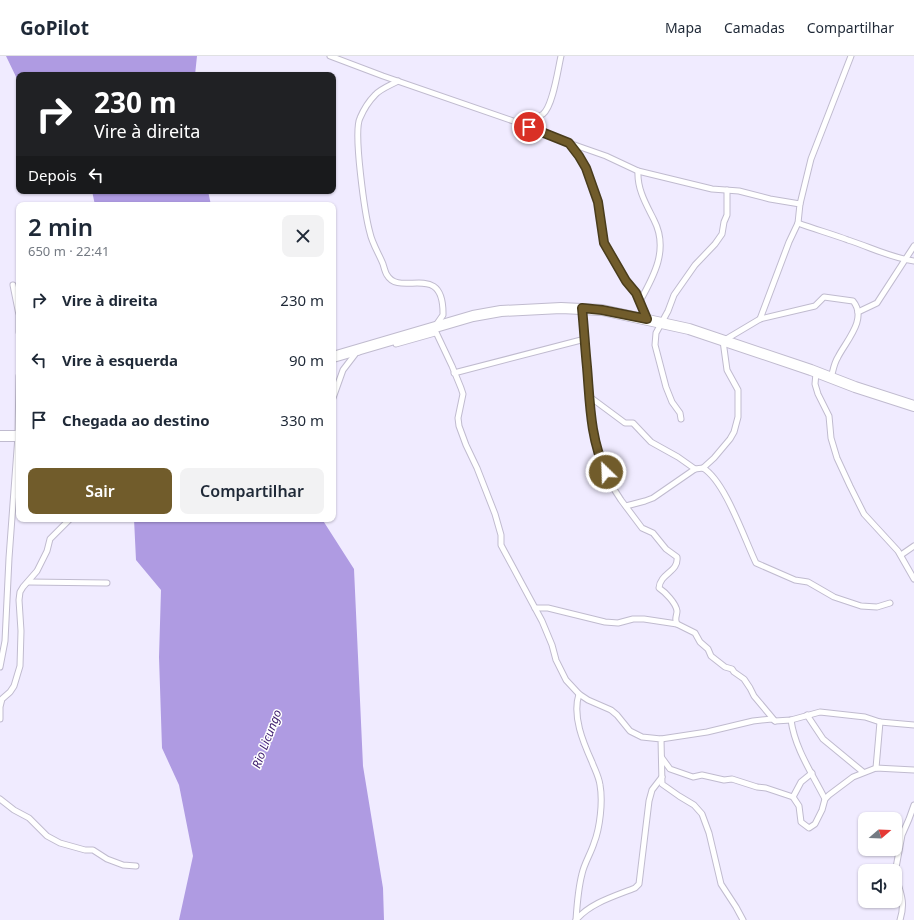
<!DOCTYPE html>
<html lang="pt">
<head>
<meta charset="utf-8">
<style>
	body { margin:0; font-family:"Noto Sans",sans-serif; background:#f2f2f3; color:#1f2937; height:100vh; display:flex; flex-direction:column; font-size:15px; white-space:nowrap }
	* { box-sizing:border-box; margin:0 }
	p { font-size:13px; color:#747a83 }
	.icon { flex:none; width:22px; height:22px; fill:none; stroke:currentColor; stroke-width:2; stroke-linecap:round; stroke-linejoin:round }
	.map { position:relative; flex:1; overflow:hidden }
	.side { position:absolute; left:16px; top:146px; width:320px; height:320px; display:flex; flex-direction:column; background:#fff; border-radius:8px; box-shadow:0 1px 3px #0004 }
	.side>* { flex:none }
	.top-card { position:absolute; left:16px; top:16px; width:320px; height:122px; border-radius:8px; box-shadow:0 1px 3px #0004; background:#202124; color:#fff; overflow:hidden }
	.needle { width:26px; rotate:71deg }
	.controls { position:absolute; left:858px; top:756px; display:grid; gap:8px }
	.controls a { display:grid; place-items:center; width:44px; height:44px; border-radius:8px; background:#fff; box-shadow:0 1px 3px #0004; font-size:20px }
	.pin { position:absolute; display:grid; place-items:center; width:34px; height:34px; color:#fff; margin:-17px; border:2px solid #fff; border-radius:50%; box-shadow:0 1px 4px #0007 }
	.me { position:absolute; width:44px; margin:-22px; rotate:336deg; stroke-linejoin:round; filter:drop-shadow(0 0 3px #0008) }
	.turn { display:flex; align-items:center; gap:14px; height:84px; padding:0 12px; font-size:18px }
	.turn .icon { width:52px; height:52px; stroke-width:2.5 }
	.turn b { display:block; font-size:28px; line-height:34px }
	.then { display:flex; align-items:center; height:38px; padding:0 12px; background:#0003; gap:8px; font-size:15px }
	.round { display:grid; place-items:center; flex:none; width:42px; height:42px; border-radius:8px; background:#f2f2f3 }
	.overview { display:flex; align-items:center; justify-content:space-between; height:68px; padding:0 12px }
	h1 { font-size:24px; font-weight:600; line-height:30px }
	.action { display:flex; gap:8px; margin-top:auto; padding:8px 12px }
	.action a { flex:1; height:46px; border-radius:8px; background:#715c2b; color:#fff; font-size:16px; font-weight:600; line-height:46px; text-align:center }
	.action a+a { background:#f2f2f3; color:#1f2937 }
	ul { padding:0; list-style:none }
	li { display:flex; align-items:center; gap:12px; height:60px; padding:0 12px }
	li div { flex:1 }
	li b { display:block; font-size:15px }
	li em { font-style:normal }
	header { display:flex; align-items:center; gap:24px; box-sizing:border-box; height:56px; padding:0 20px; background:#fff; border-bottom:1px solid #e0e1e3 }
	header strong { font-size:19px }
	nav { display:flex; gap:22px; margin-inline-start:auto; font-size:14px }
	.map>svg:first-child { display:block }
</style>
</head>
<body>
<header>
<strong>GoPilot</strong>
<nav><a>Mapa</a><a>Camadas</a><a>Compartilhar</a></nav>
</header>
<div class="map">
<svg width="914" height="864" viewBox="0 0 914 864">
	<rect width="100%" height="100%" fill="#f0ebff"/>
	<g fill="#af9be2">
		<polygon points="6,0 197,0 195,19 19,19 19,27"/>
		<polygon points="92,135 208,135 211,149 95,149"/>
		<polygon points="134,463 322,463 354,513 363,710 383,832 384,864 179,864 193,800 179,729 162,692 159,601 161,534 136,504"/>
	</g>
	<g fill="none" stroke-linecap="round" stroke-linejoin="round">
		<defs>
			<g id="street">
				<polyline points="330,0 383,20 519,67 549,80 606,100 638,115 712,133 739,135 770,143 800,148 798,167 789,186 760,263 723,285 727,314 738,334 738,361 734,376 730,383 714,402 703,412"/>
				<path d="M398,25c-7,4 -18,8 -23,14 -6,6 -12,16 -15,23 -7,14 5,97 10,115 2,10 9,21 13,31 1,3 2,8 4,11 13,23 57,-15 56,40l-9,13 18,38 9,22 2,6 -5,24 1,8 7,19 11,23 18,46 6,21v10l41,76 10,24 4,15 10,20 13,14 9,6 23,10 6,5 13,16 12,6 19,2 1,45 17,12 15,9 8,9 7,19 12,51 15,23 7,13"/>
				<path d="M519,67c8,-3 17,-4 24,-9 10,-8 15,-45 18,-58"/>
				<polyline points="569,88 579,100 586,112 599,146 604,187 626,225 636,237 647,263"/>
				<path d="M638,115c-1,18 8,33 16,49 15,29 0,56 -14,81"/>
				<polyline points="800,148 811,103 851,0"/>
				<path d="M798,167c16,6 34,11 50,17 22,7 43,18 66,21"/>
				<polyline points="13,229 19,259 19,276"/>
				<polyline points="582,253 585,283"/>
				<polyline points="858,256 877,247 914,190"/>
				<path d="M760,263l55,-13 9,-9 29,4c15,18 -7,40 -15,56 -4,6 -5,14 -7,21"/>
				<polyline points="396,288 435,277"/>
				<path d="M454,317l131,-34 9,98 2,10 6,15 10,24 9,14 21,28 11,5 13,16 11,8c2,15 -17,16 -18,31 6,4 17,15 18,23 0,5 -3,8 0,13l18,9 5,9 8,7 3,7 14,11 7,2 2,3 10,7 6,9 4,8 21,25"/>
				<polyline points="816,317 815,328 818,338 829,360 831,382 837,402 850,430 864,458 898,495 914,523"/>
				<polyline points="590,341 625,367 633,367 651,386 678,401 695,413"/>
				<polyline points="333,342 343,314 356,297 359,296"/>
				<polyline points="681,363 680,357 672,346 666,331 655,289 656,277 668,255 674,239 695,209 715,188 722,178 724,166 727,159 727,134"/>
				<path d="M626,450l19,-5 8,-3 42,-29 8,-1c22,13 41,70 53,95l39,17 13,2 26,15 27,9 16,1 13,-4"/>
				<polyline points="901,499 914,490"/>
				<polyline points="29,526 107,527"/>
				<polyline points="535,552 548,552 605,566 618,567 633,563 644,563 677,568"/>
				<polyline points="0,611 5,585 9,502 18,380 19,320"/>
				<polyline points="807,659 823,683 863,716"/>
				<polyline points="0,663 0,651 2,643 10,636 14,630 20,610 21,575 19,544 20,536 23,531 37,515 47,495 50,483 70,463"/>
				<path d="M791,664c4,29 21,53 34,79"/>
				<polyline points="661,683 707,676 753,665 772,663 775,665 791,664 820,656 865,661 880,666 914,669"/>
				<polyline points="662,702 670,713 693,721 702,719 724,724 732,723 757,731 766,732 793,741"/>
				<polyline points="876,712 880,666"/>
				<polyline points="812,717 801,726 793,741 799,750 801,766 809,772 815,768 822,754 825,743 829,739 853,721 876,712 914,714"/>
				<polyline points="0,743 14,754 29,762 47,780 60,787 85,794 93,794 107,803 123,809 136,810"/>
				<polyline points="895,817 902,779 909,763 914,749"/>
				<path d="M895,818c5,18 11,27 5,46"/>
				<path d="M576,864c1,-15 2,-31 6,-46 2,-10 9,-21 12,-31 6,-15 9,-42 6,-58 -1,-8 -5,-15 -8,-23 -9,-20 -20,-46 -13,-68"/>
				<path d="M576,864c14,-17 39,-24 59,-32l4,-4 10,-83 3,-11 10,-13"/>
			</g>
			<g id="highway">
				<polyline points="333,301 473,260 501,255 561,252 602,254 689,273 811,314 855,331 914,350"/>
				<polyline points="0,380 19,380"/>
			</g>
		</defs>
		<use href="#street" stroke="#c0bbcf" stroke-width="7"/>
		<use href="#highway" stroke="#c0bbcf" stroke-width="12"/>
		<use href="#street" stroke="#fff" stroke-width="5"/>
		<use href="#highway" stroke="#fff" stroke-width="10"/>
	</g>
	<g fill="none" stroke-linecap="round" stroke-linejoin="round">
		<defs>
			<path id="route" d="M529,71l40,16 10,13 7,12 12,34 6,41 22,38 10,12 11,26 -45,-9 -20,-2c2,20 3,39 5,59 3,35 3,72 19,105"/>
		</defs>
		<use href="#route" stroke="#493c1c" stroke-width="10"/>
		<use href="#route" stroke="#715c2b" stroke-width="7"/>
	</g>
	<g text-anchor="middle" stroke-width="3" stroke-linejoin="round" paint-order="stroke">
		<g font-size="12" font-style="italic" fill="#3b196c" stroke="#fff">
			<text transform="translate(267 683) rotate(-69)" y="4">Rio Licungo</text>
		</g>
	</g>
</svg>
<div class="controls">
<a><svg class="needle" viewBox="-14 -14 28 28"><path d="M0-13l5 13h-10z" fill="#e53935"/><path d="M0 13l5-13h-10z" fill="#747a83"/></svg></a>
<a><svg class="icon" aria-label="sound" viewBox="0 0 24 24"><path d="M4 9h4l5-4v14l-5-4H4zM17 9q2 3 0 6"/></svg></a>
</div>
<div class="pin" style="left:529px;top:71px;background:#d93025"><svg class="icon" aria-label="arrive" viewBox="0 0 24 24"><path d="M6 21V4h12l-3 4 3 4H6"/></svg></div>
<svg class="me" style="left:606px;top:416px" viewBox="-20 -20 40 40"><circle r="17" fill="#715c2b" stroke="#fff" stroke-width="3"/><path d="M0-11L8 9 0 5-8 9z" fill="#fff"/></svg>
<div class="top-card">
<div class="turn"><svg class="icon" aria-label="right" viewBox="0 0 24 24"><path d="M7 20v-9h11M14 6l5 5-5 5"/></svg><div><b>230 m</b>Vire à direita</div></div>
<div class="then">Depois<svg class="icon" aria-label="left" viewBox="0 0 24 24"><path d="M17 20v-9H6M10 6l-5 5 5 5"/></svg></div>
</div>
<section class="side">
<div class="overview"><div><h1>2 min</h1><p>650 m · 22:41</p></div><a class="round"><svg class="icon" aria-label="close" viewBox="0 0 24 24"><path d="M6 6l12 12M18 6L6 18"/></svg></a></div>
<ul>
<li><svg class="icon" aria-label="right" viewBox="0 0 24 24"><path d="M7 20v-9h11M14 6l5 5-5 5"/></svg><div><b>Vire à direita</b></div><em>230 m</em></li>
<li><svg class="icon" aria-label="left" viewBox="0 0 24 24"><path d="M17 20v-9H6M10 6l-5 5 5 5"/></svg><div><b>Vire à esquerda</b></div><em>90 m</em></li>
<li><svg class="icon" aria-label="arrive" viewBox="0 0 24 24"><path d="M6 21V4h12l-3 4 3 4H6"/></svg><div><b>Chegada ao destino</b></div><em>330 m</em></li>
</ul>
<div class="action"><a>Sair</a><a>Compartilhar</a></div>
</section>
</div>
</body>
</html>
